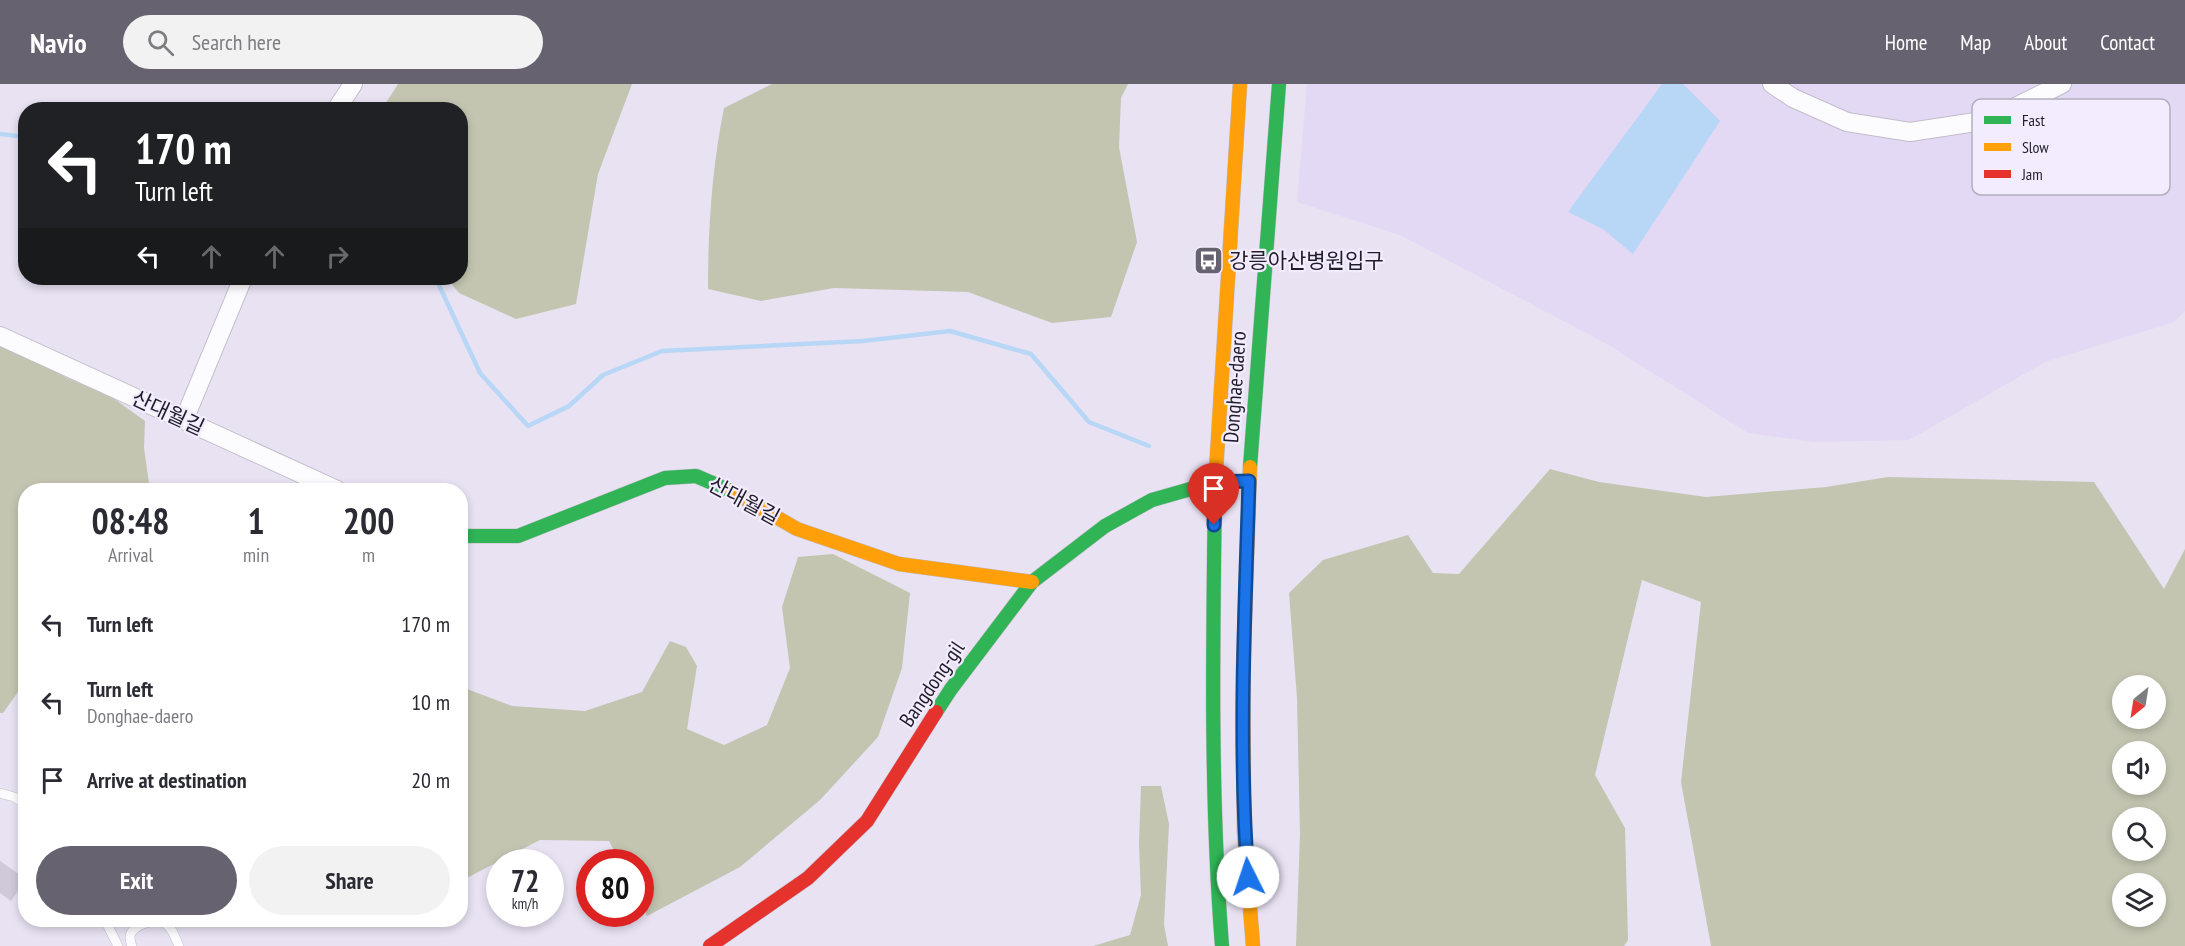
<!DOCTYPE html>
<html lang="en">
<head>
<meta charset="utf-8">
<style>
	body { margin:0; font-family:"PT Sans Narrow","Noto Sans KR",sans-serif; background:#f2f2f3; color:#2b2b33; height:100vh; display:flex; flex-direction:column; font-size:22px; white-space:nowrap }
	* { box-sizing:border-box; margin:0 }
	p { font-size:20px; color:#7c7c81 }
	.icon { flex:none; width:33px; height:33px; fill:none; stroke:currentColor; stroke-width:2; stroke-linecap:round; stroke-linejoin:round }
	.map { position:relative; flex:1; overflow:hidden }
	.side { position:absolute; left:18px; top:399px; width:450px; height:444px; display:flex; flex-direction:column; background:#fff; border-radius:24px; box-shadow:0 3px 9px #0003 }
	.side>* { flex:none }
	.guide { position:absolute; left:18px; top:18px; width:450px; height:183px; border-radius:24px; box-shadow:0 3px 9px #0003; background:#202124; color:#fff; overflow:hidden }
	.needle { width:39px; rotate:210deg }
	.fabs { position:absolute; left:2112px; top:591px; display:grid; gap:12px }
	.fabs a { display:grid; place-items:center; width:54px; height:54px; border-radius:50%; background:#fff; box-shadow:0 3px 9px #0003; font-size:30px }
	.speed { position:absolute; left:486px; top:765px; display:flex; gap:12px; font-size:30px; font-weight:700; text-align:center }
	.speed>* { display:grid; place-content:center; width:78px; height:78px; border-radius:50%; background:#fff; box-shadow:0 3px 9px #0003; line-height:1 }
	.speed small { font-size:15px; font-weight:400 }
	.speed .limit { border:9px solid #d22; background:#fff; color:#111 }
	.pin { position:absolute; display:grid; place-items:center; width:51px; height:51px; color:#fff; margin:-62px -26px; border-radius:50% 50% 50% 0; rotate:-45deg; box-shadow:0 0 6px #0007 }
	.pin .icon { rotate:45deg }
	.me { position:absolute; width:66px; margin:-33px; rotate:356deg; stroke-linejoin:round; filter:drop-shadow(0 0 4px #0008) }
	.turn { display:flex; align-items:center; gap:21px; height:126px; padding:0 18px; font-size:27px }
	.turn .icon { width:78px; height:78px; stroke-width:2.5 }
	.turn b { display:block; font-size:42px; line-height:51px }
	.lanes { display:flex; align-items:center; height:57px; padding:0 18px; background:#0003; justify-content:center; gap:30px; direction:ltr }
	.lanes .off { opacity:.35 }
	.eta { display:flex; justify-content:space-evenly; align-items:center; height:102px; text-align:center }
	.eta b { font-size:36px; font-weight:800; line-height:42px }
	.cta { display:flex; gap:12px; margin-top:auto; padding:12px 18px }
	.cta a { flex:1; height:69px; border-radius:36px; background:#67626f; color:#fff; font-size:24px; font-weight:800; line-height:69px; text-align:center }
	.cta a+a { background:#f2f2f3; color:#2b2b33 }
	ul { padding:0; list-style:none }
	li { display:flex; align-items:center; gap:18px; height:78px; padding:0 18px }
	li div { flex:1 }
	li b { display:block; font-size:22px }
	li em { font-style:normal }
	header { display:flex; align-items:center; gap:36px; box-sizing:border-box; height:84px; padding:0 30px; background:#67626f; color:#fff }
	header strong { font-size:28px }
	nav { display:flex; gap:33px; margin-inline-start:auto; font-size:21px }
	.search { width:420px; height:54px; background:#f2f2f3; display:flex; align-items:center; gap:15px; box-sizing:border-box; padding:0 21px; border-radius:33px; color:#7c7c81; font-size:22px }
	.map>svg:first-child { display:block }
</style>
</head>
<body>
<header>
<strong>Navio</strong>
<div class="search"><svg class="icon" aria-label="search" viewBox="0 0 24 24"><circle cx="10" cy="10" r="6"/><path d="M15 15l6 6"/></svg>Search here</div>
<nav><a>Home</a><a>Map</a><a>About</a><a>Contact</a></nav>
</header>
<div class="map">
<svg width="2185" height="862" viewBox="0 0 2185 862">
	<rect width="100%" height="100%" fill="#e8e2f3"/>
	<polygon fill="#e3d9f4" points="1307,0 2185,0 2185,227 2174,238 2045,278 1909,356 1814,358 1748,349 1607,260 1400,151 1297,118"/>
	<g fill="#c3c5b1" fill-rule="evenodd">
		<polygon points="398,0 632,0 598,90 576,220 516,235 459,209 447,194 460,194 460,26 382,25"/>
		<path d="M772,0h356l-7,14 -2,49 18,95 -26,75 -59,6 -84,-31 -134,-4 -73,13 -53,-12c0,-62 4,-121 16,-181z"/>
		<polygon points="0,256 67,294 110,312 145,337 144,364 150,406 26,406 25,598 3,629 0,629"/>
		<path d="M1550,385l49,13 107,15 120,-10 62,-10 206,5 70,107 21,-40v397h-474l-30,-164 20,-180 -59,-22 -47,195 30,53 3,112 -4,6h-328l4,-112 -3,-136 -8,-105 34,-33 85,-25 25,38 26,1zM2122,602h34v32h-34zM2122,668h34v32h-34zM2122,734h34v32h-34zM2122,800h34v32h-34z"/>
		<polygon points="833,470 910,509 902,584 878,653 820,716 740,783 647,832 641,819 640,778 620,778 609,757 540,756 461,797 460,597 467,605 512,622 585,627 642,608 670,557 686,563 697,582 687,645 724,661 767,641 790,584 782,523 798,473"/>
		<polygon points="1141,702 1161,702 1169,740 1164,841 1168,862 1093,862 1130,851 1141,811 1139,759"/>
	</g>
	<polygon fill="#b8d6f6" points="1662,0 1683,0 1720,37 1633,170 1603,145 1568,128"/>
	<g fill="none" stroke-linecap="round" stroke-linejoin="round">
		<g stroke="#b8d6f6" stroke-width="4.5">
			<polyline points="0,50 26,53"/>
			<polyline points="432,194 438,199 480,289 528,342 569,322 603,291 662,267 863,257 950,247 1031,270 1089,338 1149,362"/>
		</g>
	</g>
	<polygon fill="#cfc9da" points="0,777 26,795 11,817 0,809"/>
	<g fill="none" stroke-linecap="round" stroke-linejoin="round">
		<defs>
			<g id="lane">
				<polyline points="0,709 14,713 26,720"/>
				<polyline points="105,836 118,862"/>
				<path d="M132,862c-1,-2 -2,-7 -2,-10 3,-12 28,-19 37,-11 6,4 9,15 12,21"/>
			</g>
			<g id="street">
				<polyline points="1772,0 1793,14 1847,38 1910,48 1989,36 2062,0"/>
				<polyline points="336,26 353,0"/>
				<polyline points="0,252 337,406"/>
				<polyline points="184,336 243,194"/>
			</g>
			<g id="fast">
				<polyline points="1250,383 1279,0"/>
				<path d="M1215,403c-2,153 -5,306 7,459"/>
				<polyline points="460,452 518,452 665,394 696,392 731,407"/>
				<polyline points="936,628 951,605 1032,498 1105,442 1152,416 1215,398"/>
			</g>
			<g id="slow">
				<polyline points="1250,383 1243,589 1244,747 1253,862"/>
				<polyline points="1215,403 1240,0"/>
				<polyline points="731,407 797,445 899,480 1032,498"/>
			</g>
			<polyline id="jam" points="710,862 808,794 867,737 936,628"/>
		</defs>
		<use href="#lane" stroke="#c2bdca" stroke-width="10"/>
		<use href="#street" stroke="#c2bdca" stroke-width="20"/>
		<use href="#fast" stroke="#c2bdca" stroke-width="15"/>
		<use href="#slow" stroke="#c2bdca" stroke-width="15"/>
		<use href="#jam" stroke="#c2bdca" stroke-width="15"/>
		<use href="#lane" stroke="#fcfbfd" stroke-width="9"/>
		<use href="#street" stroke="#fcfbfd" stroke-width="18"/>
		<use href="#fast" stroke="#30b455" stroke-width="14"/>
		<use href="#slow" stroke="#ff9f0a" stroke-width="14"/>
		<use href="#jam" stroke="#e5322d" stroke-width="14"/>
	</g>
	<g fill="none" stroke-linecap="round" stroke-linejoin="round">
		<defs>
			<path id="route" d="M1214,441l1,-43 34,-1c-4,131 -11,264 -1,396"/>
		</defs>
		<use href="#route" stroke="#114b97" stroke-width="15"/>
		<use href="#route" stroke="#1a73e8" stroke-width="10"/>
	</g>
	<defs>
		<symbol id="bus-square" viewBox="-11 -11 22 22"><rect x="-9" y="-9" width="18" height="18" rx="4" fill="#67626f" stroke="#f2ecfe"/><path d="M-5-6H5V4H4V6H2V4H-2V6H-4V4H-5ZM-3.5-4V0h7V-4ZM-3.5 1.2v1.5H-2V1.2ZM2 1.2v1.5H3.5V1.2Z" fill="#fff"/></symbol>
	</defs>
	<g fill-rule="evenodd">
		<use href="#bus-square" x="1192" y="160" width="33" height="33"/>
	</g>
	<g text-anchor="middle" stroke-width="4.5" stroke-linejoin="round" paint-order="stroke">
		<g font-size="21" fill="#211d28" stroke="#f2ecfe" text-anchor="start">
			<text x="1229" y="184">강릉아산병원입구</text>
		</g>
		<g font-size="21" fill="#211d28" stroke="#f2ecfe">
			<text transform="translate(1235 303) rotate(-86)" y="7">Donghae-daero</text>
			<text transform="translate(168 329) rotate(25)" y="7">산대월길</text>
			<text transform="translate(744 417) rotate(28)" y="7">산대월길</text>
			<text transform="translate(932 600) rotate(-56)" y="7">Bangdong-gil</text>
		</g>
	</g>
	<rect x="1972" y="15" width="198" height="96" rx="9" fill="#f2ecfe" stroke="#b3aebe" stroke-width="1.5"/>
	<rect x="1984" y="32" width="27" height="8" fill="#30b455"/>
	<rect x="1984" y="59" width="27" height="8" fill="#ff9f0a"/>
	<rect x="1984" y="86" width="27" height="8" fill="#e5322d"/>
	<g font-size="16" fill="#211d28">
		<text x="2022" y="42">Fast</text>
		<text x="2022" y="69">Slow</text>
		<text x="2022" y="96">Jam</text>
	</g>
</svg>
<div class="fabs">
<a><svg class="needle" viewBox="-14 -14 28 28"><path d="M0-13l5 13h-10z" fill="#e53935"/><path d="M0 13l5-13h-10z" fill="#7c7c81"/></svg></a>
<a><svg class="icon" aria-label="sound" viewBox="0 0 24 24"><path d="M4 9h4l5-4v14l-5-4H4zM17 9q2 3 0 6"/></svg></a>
<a><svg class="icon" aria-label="search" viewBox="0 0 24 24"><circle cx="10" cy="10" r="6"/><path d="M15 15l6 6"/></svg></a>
<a><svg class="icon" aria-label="layers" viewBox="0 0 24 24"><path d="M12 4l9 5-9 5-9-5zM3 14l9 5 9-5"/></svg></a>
</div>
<div class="speed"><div>72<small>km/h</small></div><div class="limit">80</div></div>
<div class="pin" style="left:1214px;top:441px;background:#d93025"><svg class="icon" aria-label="arrive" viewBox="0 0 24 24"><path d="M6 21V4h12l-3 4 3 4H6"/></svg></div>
<svg class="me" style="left:1248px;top:793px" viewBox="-20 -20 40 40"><circle r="19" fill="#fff"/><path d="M0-13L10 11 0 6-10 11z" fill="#1a73e8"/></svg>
<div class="guide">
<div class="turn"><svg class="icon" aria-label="left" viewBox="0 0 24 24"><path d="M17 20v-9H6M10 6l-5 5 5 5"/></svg><div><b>170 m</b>Turn left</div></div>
<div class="lanes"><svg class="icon" aria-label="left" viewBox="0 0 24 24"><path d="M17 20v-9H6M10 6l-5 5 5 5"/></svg><svg class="icon off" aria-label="ahead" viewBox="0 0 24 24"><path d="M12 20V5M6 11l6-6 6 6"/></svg><svg class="icon off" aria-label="ahead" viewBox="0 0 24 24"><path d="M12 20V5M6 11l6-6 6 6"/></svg><svg class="icon off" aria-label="right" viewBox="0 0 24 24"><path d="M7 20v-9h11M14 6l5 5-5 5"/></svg></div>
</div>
<section class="side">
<div class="eta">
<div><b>08:48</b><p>Arrival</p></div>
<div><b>1</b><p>min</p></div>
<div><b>200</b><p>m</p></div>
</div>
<ul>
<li><svg class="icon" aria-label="left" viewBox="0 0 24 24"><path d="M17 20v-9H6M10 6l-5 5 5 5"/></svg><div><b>Turn left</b></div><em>170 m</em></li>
<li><svg class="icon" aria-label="left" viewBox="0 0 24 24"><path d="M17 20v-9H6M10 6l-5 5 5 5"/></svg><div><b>Turn left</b><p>Donghae-daero</p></div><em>10 m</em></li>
<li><svg class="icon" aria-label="arrive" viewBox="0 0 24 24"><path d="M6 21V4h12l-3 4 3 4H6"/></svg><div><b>Arrive at destination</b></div><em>20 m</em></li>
</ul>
<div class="cta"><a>Exit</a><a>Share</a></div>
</section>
</div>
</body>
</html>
